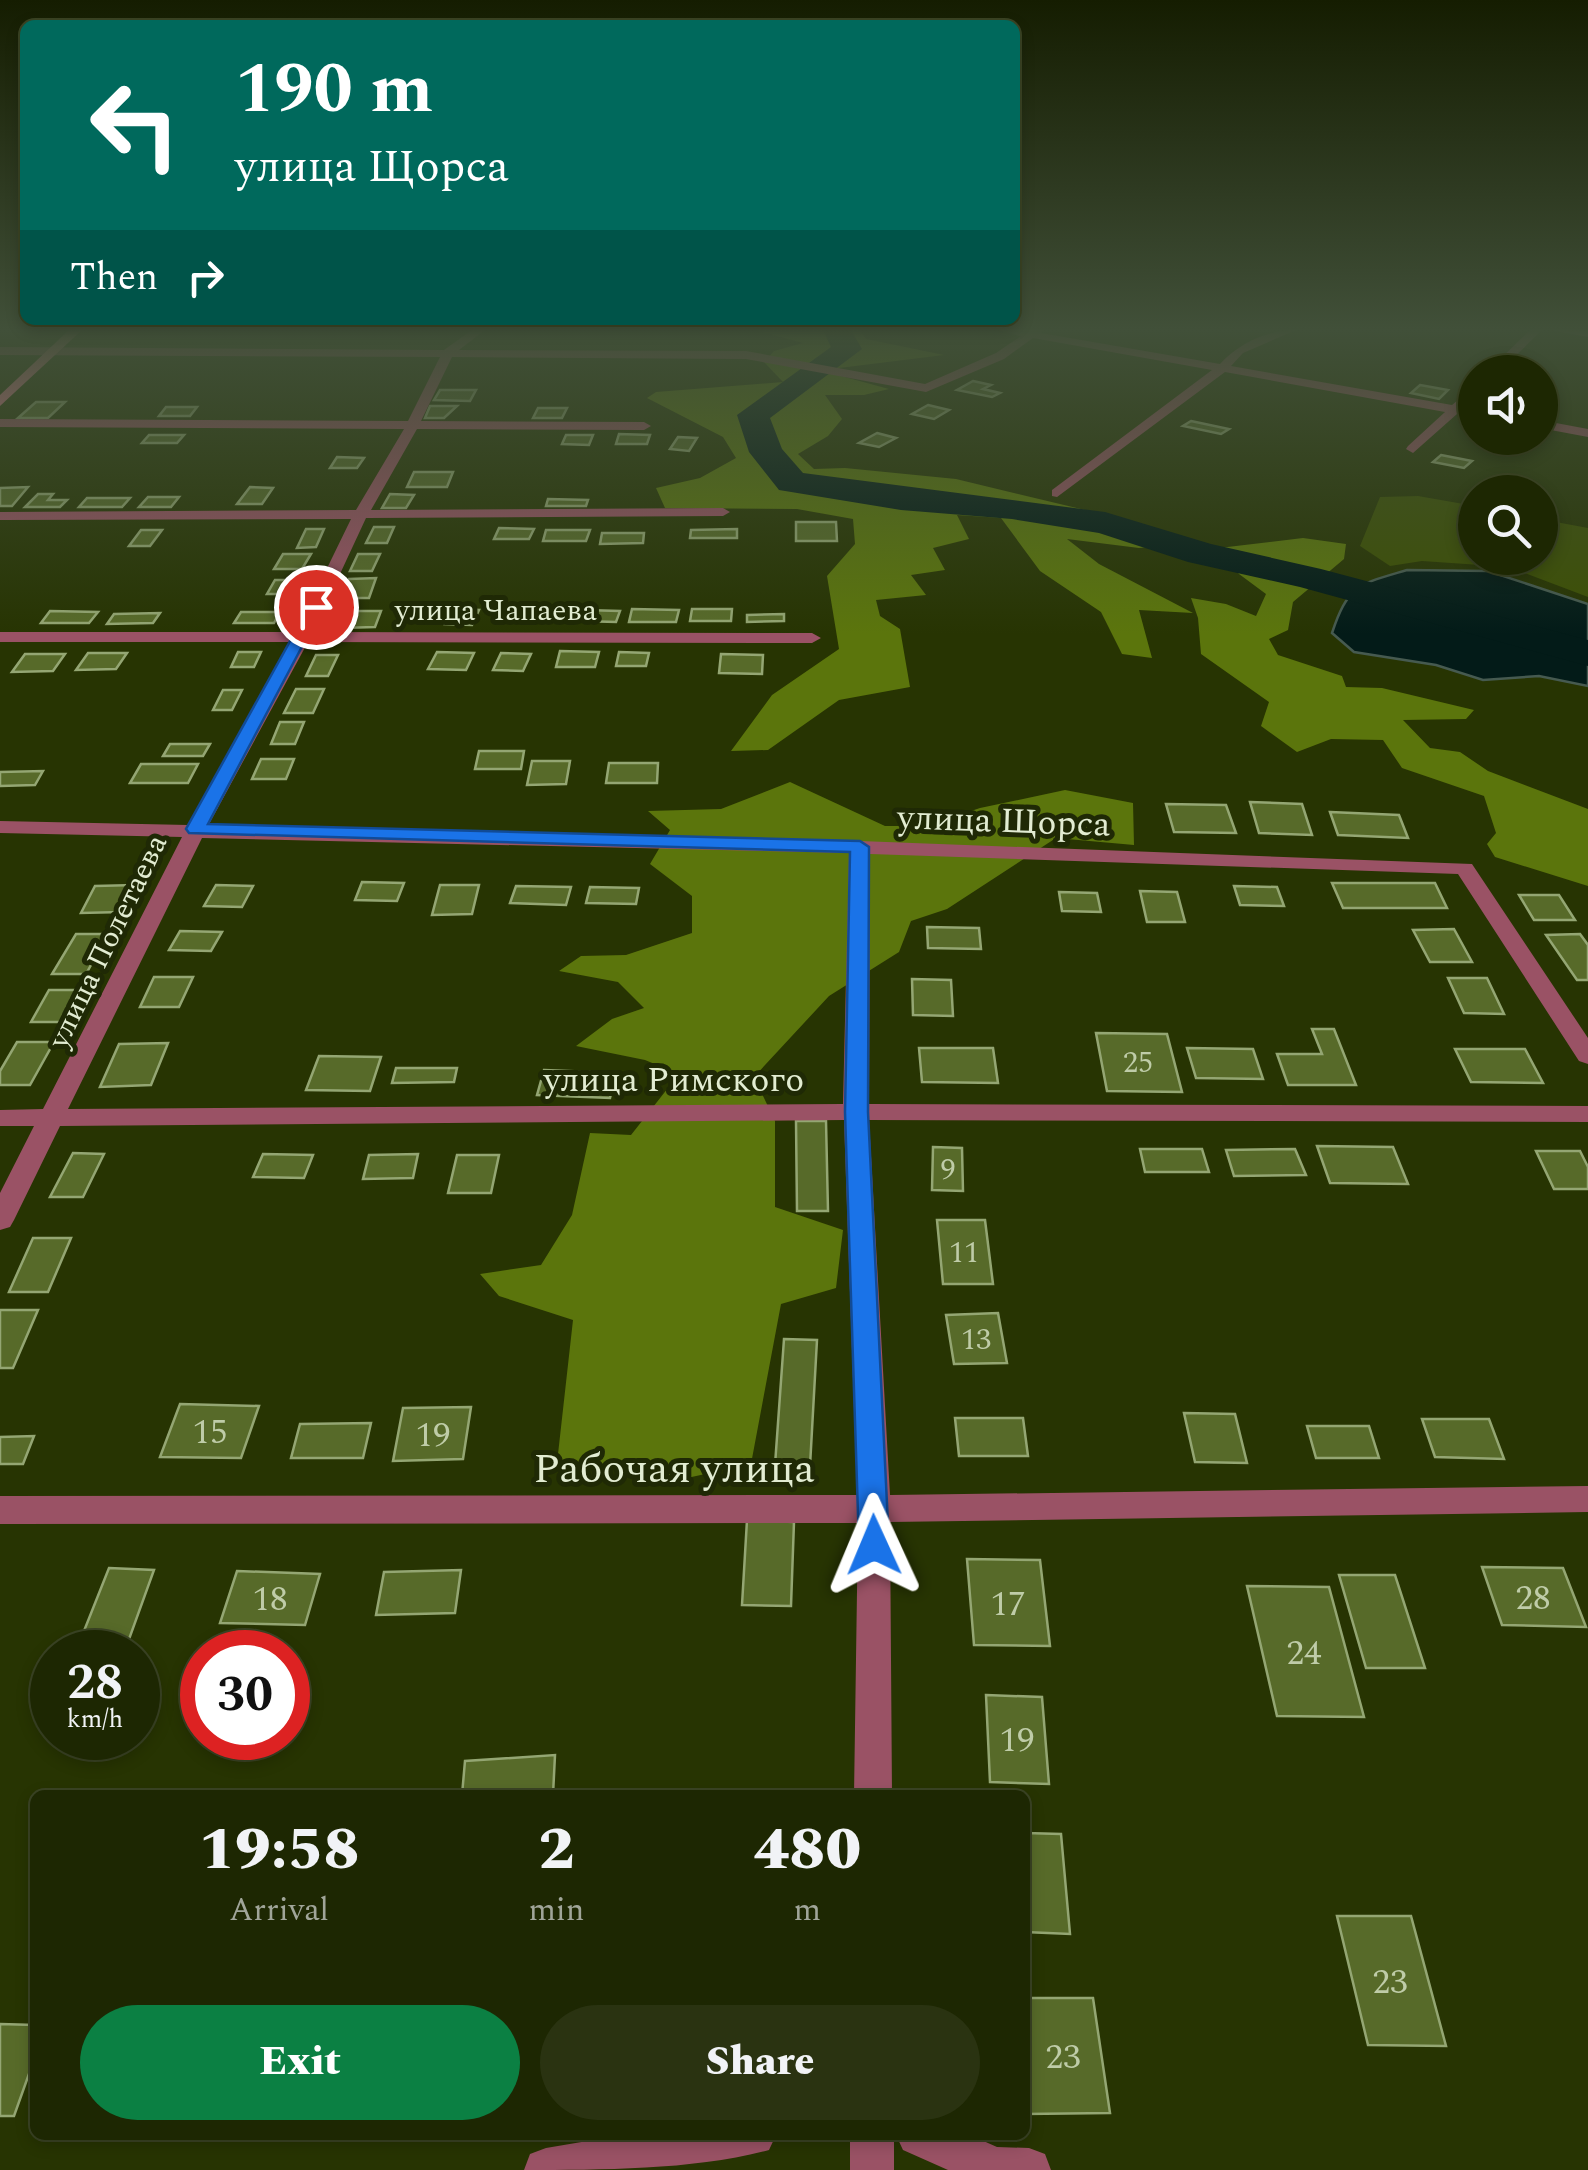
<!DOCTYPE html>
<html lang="en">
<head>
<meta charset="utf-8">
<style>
	body { margin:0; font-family:Spectral,serif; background:#2a3311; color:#f1f3f6; height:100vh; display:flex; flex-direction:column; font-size:38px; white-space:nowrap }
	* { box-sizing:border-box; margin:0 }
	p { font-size:32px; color:#a0a599 }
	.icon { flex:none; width:55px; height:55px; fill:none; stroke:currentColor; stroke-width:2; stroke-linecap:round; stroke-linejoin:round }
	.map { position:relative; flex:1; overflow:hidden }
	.sheet { position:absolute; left:30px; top:1790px; width:1000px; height:350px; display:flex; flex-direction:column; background:#1d2702; border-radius:15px; box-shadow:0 5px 15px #0003,0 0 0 2px #3b4424 }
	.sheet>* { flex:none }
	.guide { position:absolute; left:20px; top:20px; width:1000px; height:305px; border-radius:15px; box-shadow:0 5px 15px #0003,0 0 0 2px #3b4424; background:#00695c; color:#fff; overflow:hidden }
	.buttons { position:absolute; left:1458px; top:355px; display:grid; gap:20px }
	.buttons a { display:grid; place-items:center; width:100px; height:100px; border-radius:50%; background:#1d2702; box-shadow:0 5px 15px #0003,0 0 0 2px #3b4424; font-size:50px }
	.speed { position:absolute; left:30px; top:1630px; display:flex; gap:20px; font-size:50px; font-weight:700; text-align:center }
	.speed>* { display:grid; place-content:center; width:130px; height:130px; border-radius:50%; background:#1d2702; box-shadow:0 5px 15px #0003,0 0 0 2px #3b4424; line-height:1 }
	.speed small { font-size:25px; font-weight:400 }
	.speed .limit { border:15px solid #d22; background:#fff; color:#111 }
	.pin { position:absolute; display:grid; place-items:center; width:85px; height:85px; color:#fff; margin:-42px; border:5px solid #fff; border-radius:50%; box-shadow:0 2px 10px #0007 }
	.me { position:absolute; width:110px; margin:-55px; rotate:359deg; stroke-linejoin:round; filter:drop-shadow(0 0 8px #0008) }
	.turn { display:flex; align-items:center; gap:35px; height:210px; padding:0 50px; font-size:45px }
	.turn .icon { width:130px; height:130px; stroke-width:2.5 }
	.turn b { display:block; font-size:70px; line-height:85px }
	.then { display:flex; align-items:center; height:95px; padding:0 50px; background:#0003; gap:20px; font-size:38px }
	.eta { display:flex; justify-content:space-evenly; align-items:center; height:170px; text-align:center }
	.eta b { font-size:60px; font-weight:800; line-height:70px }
	.primary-button { display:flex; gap:20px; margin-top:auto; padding:20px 50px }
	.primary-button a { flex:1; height:115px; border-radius:60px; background:#0b8043; color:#fff; font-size:40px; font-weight:800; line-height:115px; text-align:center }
	.primary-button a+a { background:#2a3311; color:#f1f3f6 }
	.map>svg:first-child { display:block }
</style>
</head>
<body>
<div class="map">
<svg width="1588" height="2170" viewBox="0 0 1588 2170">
	<rect width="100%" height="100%" fill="#273402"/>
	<polygon fill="#3d5004" points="1418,496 1475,506 1475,558 1540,558 1540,519 1588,528 1588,597 1509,567 1422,561 1390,566 1360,546 1380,497"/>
	<g fill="#5b750c">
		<polygon points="755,330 859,330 866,339 944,355 839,368 841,376 889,389 864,395 825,395 842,419 828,436 798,454 814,469 845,468 956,479 1131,521 1193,543 1139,548 1067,539 1099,564 1193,613 1139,610 1152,658 1122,654 1101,612 1040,571 1001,518 957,515 969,539 933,548 945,570 911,575 926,595 876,600 880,616 900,629 910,687 839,700 768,750 731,751 772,695 839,649 827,576 855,544 853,519 797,509 665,508 656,488 700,478 736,458 723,437 647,398 656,392 783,382 764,362 774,351 803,343"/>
		<polygon points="1303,538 1346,544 1344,559 1293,602 1288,630 1269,639 1278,655 1342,676 1346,687 1382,688 1474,710 1466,719 1403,720 1430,748 1460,752 1488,771 1588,809 1588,886 1495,857 1487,844 1496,833 1484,796 1402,768 1383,740 1331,739 1297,752 1261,726 1269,702 1201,654 1198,618 1191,598 1226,604 1256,616 1266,594 1239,574 1219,548"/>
		<polygon points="790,782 885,826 926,826 980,808 1065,790 1133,803 1134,845 1056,838 947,909 911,921 899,952 829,996 754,1077 775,1121 775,1207 843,1230 836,1288 781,1304 751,1464 687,1478 557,1463 573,1320 499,1296 480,1274 541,1265 572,1215 590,1133 631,1135 679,1074 645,1060 576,1046 612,1019 644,1008 618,982 559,971 581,956 626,955 692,933 692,896 650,864 670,830 648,811 721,809"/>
	</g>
	<path fill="#031b18" stroke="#465a50" stroke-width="2.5" d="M1407,570l81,1 100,33v82l-49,-10 -56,4 -47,-15 -82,-13 -22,-19c16,-49 28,-49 75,-63z"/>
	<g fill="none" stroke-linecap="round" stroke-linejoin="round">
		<polygon fill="#031b18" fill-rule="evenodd" points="823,330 851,330 862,349 770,418 782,449 803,473 1105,512 1211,544 1321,569 1588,640 1588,666 1300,587 1188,562 1099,533 1012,519 901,510 779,490 749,452 737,415 831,347"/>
	</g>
	<g fill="#576a29" stroke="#94a673" stroke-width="2.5">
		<polygon points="973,381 991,385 983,389 1000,393 992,397 957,390"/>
		<polygon points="1420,385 1448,390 1439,399 1411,393"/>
		<polygon points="440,390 476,390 470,401 434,400"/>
		<polygon points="36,402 65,402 48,418 18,418"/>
		<polygon points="928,405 949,410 934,419 912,414"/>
		<polygon points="430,406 457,406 444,418 425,418"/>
		<polygon points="166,407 197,407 190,416 159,416"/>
		<polygon points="538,408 567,408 562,418 533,418"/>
		<polygon points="1191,421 1229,429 1221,434 1183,426"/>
		<polygon points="877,433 896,438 879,447 859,443"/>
		<polygon points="619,434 650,435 647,444 616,444"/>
		<polygon points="149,435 184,435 177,443 142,443"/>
		<polygon points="566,435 593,435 589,445 562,444"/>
		<polygon points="678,437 697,438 689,451 670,449"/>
		<polygon points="1441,455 1472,461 1464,468 1433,462"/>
		<polygon points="337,457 364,458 357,468 330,468"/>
		<polygon points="414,472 453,472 447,487 407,487"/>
		<polygon points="28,487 12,506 0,506 0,488"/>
		<polygon points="250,487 273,488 262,504 237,504"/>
		<polygon points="38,494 53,494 48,500 67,500 60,507 25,507"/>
		<polygon points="390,494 414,495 406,508 382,508"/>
		<polygon points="148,497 179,497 171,507 139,507"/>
		<polygon points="87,498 130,498 122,507 79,507"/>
		<polygon points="548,499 588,500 586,506 546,506"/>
		<polygon points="796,522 836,522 837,541 796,541"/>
		<polygon points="374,527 394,527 387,543 366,543"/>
		<polygon points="499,528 534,529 529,539 494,539"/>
		<polygon points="306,529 324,529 316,547 297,548"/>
		<polygon points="737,529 737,538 690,538 691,530"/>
		<polygon points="141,530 162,530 150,546 129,546"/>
		<polygon points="546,530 590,530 586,541 543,541"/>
		<polygon points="602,533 644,533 643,543 600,544"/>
		<polygon points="283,554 311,554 302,569 274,569"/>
		<polygon points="358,554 380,554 372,571 350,571"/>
		<polygon points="376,578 369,598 341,598 349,579"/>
		<polygon points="275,580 298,580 291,594 267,594"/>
		<polygon points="452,609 479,610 472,625 445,624"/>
		<polygon points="523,609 564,609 561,622 519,621"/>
		<polygon points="632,609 679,610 676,622 629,622"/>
		<polygon points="692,609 732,609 731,621 690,621"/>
		<polygon points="585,610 620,611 616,622 581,621"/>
		<polygon points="50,611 98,612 89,623 41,623"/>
		<polygon points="347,611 381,611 375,627 341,628"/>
		<polygon points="241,612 280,612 274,623 234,623"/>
		<polygon points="160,613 153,623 107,624 114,614"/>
		<polygon points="784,614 784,621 747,622 747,615"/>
		<polygon points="560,651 599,652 595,667 556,667"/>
		<polygon points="238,652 261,652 254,667 231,667"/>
		<polygon points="437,652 474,653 466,670 428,669"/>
		<polygon points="619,652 649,653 646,666 616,666"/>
		<polygon points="88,653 127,653 116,669 76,670"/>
		<polygon points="501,653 531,654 523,671 493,670"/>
		<polygon points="25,654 65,654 53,671 12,672"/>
		<polygon points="721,654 763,655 762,674 719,673"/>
		<polygon points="316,655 338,655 328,676 306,676"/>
		<polygon points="296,689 324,689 313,713 284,713"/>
		<polygon points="223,690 242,690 232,710 213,710"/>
		<polygon points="280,722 304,722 295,744 271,744"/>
		<polygon points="170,744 210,744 203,756 163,756"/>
		<polygon points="479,751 524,751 521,769 475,769"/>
		<polygon points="261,759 294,759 286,779 252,779"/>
		<polygon points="532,761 570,761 566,784 527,785"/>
		<polygon points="609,763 658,763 657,783 606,783"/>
		<polygon points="141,764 198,764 188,783 130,783"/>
		<polygon points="43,771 35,785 0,786 0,772"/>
		<polygon points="1250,802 1302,804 1312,835 1259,833"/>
		<polygon points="1166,804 1226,805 1236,833 1174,832"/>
		<polygon points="1330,812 1399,815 1408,838 1338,835"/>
		<polygon points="362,882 404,883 397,901 355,900"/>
		<polygon points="1332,883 1435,883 1447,908 1343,908"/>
		<polygon points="135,885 122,912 81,913 95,886"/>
		<polygon points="216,885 253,886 242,907 204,906"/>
		<polygon points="440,885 479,885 472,914 432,915"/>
		<polygon points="516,886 571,887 566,905 510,903"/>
		<polygon points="1234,886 1277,887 1284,906 1240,905"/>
		<polygon points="590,887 639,888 636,904 586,903"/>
		<polygon points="1140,891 1177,892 1185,922 1147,922"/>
		<polygon points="1059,892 1097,893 1101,912 1062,911"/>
		<polygon points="1519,895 1559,895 1575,920 1534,920"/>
		<polygon points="927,927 979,928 981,949 928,948"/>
		<polygon points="1454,929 1472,962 1430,962 1413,930"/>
		<polygon points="180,931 222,932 211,951 169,950"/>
		<polygon points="76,934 108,934 86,974 52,974"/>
		<polygon points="1580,934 1588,945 1588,980 1577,980 1546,935"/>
		<polygon points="154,977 193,977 179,1007 140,1007"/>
		<polygon points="1448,978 1487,978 1504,1014 1464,1013"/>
		<polygon points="912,979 951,980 953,1016 913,1015"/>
		<polygon points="49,990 80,990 63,1022 31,1022"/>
		<polygon points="1312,1029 1334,1029 1356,1085 1288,1085 1277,1054 1322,1054"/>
		<polygon points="1096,1033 1167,1034 1182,1092 1107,1091"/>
		<polygon points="17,1042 54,1042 30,1085 0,1085 0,1071"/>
		<polygon points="168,1043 151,1085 100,1087 119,1044"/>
		<polygon points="919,1048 993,1048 998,1083 922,1082"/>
		<polygon points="1187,1048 1253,1049 1263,1079 1196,1078"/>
		<polygon points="1455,1049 1525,1049 1543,1083 1471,1082"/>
		<polygon points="319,1056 381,1057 370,1091 306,1090"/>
		<polygon points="396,1068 457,1068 454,1082 392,1083"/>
		<polygon points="544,1070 616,1073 610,1098 537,1095"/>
		<polygon points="796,1121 826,1121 828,1211 797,1211"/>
		<polygon points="1317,1146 1393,1147 1408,1184 1330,1183"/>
		<polygon points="933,1147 962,1148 963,1191 932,1190"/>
		<polygon points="1140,1149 1202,1149 1209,1172 1145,1172"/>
		<polygon points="1295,1149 1306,1175 1234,1176 1226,1150"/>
		<polygon points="1536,1151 1580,1151 1588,1167 1588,1189 1554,1189"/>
		<polygon points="73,1153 104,1154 83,1197 50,1197"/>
		<polygon points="263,1154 313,1155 304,1178 253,1177"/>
		<polygon points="418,1154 413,1178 363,1179 369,1155"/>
		<polygon points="457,1155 499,1155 491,1193 448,1193"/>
		<polygon points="937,1220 985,1220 993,1284 943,1284"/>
		<polygon points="33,1238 71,1238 48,1292 9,1292"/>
		<polygon points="0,1310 38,1310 13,1368 0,1368"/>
		<polygon points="998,1313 1007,1363 954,1364 946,1315"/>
		<polygon points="784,1339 817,1340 810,1466 775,1465"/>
		<polygon points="180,1404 259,1406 241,1458 160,1457"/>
		<polygon points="471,1407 463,1459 393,1461 403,1408"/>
		<polygon points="1184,1413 1235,1414 1247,1463 1195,1462"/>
		<polygon points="955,1418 1023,1418 1028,1456 959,1456"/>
		<polygon points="1422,1419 1489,1419 1504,1459 1435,1457"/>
		<polygon points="371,1423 363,1458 291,1458 300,1424"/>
		<polygon points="1307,1426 1369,1426 1379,1458 1316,1458"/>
		<polygon points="34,1436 23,1464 0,1464 0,1437"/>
		<polygon points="747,1520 794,1522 791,1606 742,1605"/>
		<polygon points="967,1559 1040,1560 1050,1646 974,1645"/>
		<polygon points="1482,1567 1563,1568 1586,1627 1502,1625"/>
		<polygon points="109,1568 154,1570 128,1642 80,1641"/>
		<polygon points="461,1570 455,1613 376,1615 384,1572"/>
		<polygon points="237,1571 320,1574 305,1625 220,1623"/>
		<polygon points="1339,1575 1395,1575 1425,1668 1366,1668"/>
		<polygon points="1247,1586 1329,1587 1364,1717 1277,1716"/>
		<polygon points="986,1695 1042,1697 1049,1784 990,1782"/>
		<polygon points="555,1755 553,1795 462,1795 465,1761"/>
		<polygon points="1025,1833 1061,1834 1070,1934 1025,1932"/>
		<polygon points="1337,1916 1411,1916 1446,2046 1368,2045"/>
		<polygon points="1025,1998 1093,1998 1110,2113 1025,2114"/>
		<polygon points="0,2024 35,2025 35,2057 14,2116 0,2116"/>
	</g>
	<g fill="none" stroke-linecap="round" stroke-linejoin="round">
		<g fill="#9a5265" fill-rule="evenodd">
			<path d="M472,330h13l-26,20 287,1 179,33 71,-31 25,-17 -22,-6h45l-3,3 179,31c19,-21 47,-34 76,-34l-53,23 -12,13 221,39 23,-19v11l-11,10 11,2v8l-18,-3 -44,39 -7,-4 2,-3 37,-34 -220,-40 -168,125 -5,-1v-6l160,-120 -179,-32 -29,21 -78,33 -180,-33 -294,-2 -31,64 223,1 7,4 -7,4 -227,-1 -46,81 352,-2 7,4 -7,4 -357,2 -53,114 499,1 9,5 -9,5 -504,-1 -100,184 652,15 612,23 116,174v26l-9,-3 -121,-187 -588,-20 -1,250 719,2v16l-719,-2 21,375 698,-9v26l-698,10 2,273h-38l4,-272 -858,1v-28l857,-1 -13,-375 -784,6 -46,94 -4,7 -10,3v-37l34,-67h-34v-16l43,-1 139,-272 -182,-4v-12l188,4 102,-183h-290v-10h296l55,-113 -351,1v-8l356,-2 48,-81 -404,-2v-8l408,2 32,-64 -440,-2v-8l444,3zM202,838l647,15 -6,251 -775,5z"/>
			<polygon points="1530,330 1542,330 1499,372 1487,372"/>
			<polygon points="1550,330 1588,331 1588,337"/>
			<polygon points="1540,420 1588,429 1588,437 1540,428"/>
			<path d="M623,2135h153l-7,15c-74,20 -166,20 -245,20l6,-16 16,-6z"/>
			<rect x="850" y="2135" width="44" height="35"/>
			<polygon points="896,2135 970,2135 997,2147 1029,2148 1045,2154 1051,2170 948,2170 903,2150"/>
		</g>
		<polygon fill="#f37d9e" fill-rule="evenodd" points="69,330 82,330 0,406 0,395"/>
	</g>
	<linearGradient id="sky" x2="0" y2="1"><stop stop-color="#151d01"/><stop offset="0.52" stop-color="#415039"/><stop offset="1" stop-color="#415039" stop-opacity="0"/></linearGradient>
	<rect width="1588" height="634" fill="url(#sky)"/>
	<polygon fill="#1a73e8" stroke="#114b97" stroke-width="2.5" points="316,603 323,607 208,824 860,841 869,847 868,1112 889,1545 885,1554 874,1558 864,1554 859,1545 845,1112 850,852 189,833 186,829 309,607"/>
	<g text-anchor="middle" stroke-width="10" stroke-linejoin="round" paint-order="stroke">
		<g font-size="30" fill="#e2ecd2" stroke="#1f2905">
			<text x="496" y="620">улица Чапаева</text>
			<text transform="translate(107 941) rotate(-64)" y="10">улица Полетаева</text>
		</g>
		<g font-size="30" fill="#bfcca8">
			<text x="1138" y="1072">25</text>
			<text x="948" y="1179">9</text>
			<text x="964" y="1262">11</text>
			<text x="976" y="1349">13</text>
		</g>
		<g font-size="35" fill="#e2ecd2" stroke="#1f2905">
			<text transform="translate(1004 820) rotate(2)" y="12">улица Щорса</text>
			<text x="674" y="1091">улица Римского</text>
		</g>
		<g font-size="35" fill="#bfcca8">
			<text x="210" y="1443">15</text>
			<text x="433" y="1446">19</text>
			<text x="1533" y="1609">28</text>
			<text x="270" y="1610">18</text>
			<text x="1008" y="1615">17</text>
			<text x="1304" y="1664">24</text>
			<text x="1017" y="1751">19</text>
			<text x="1390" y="1993">23</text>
			<text x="1063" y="2068">23</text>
		</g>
		<g font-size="42" fill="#e2ecd2" stroke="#1f2905">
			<text x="674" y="1482">Рабочая улица</text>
		</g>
	</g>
</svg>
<div class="buttons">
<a><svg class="icon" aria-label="sound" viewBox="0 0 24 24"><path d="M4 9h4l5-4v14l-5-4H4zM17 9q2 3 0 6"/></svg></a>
<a><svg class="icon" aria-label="search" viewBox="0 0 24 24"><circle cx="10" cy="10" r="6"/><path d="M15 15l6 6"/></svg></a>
</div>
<div class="speed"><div>28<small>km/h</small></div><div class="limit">30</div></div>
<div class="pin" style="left:316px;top:607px;background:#d93025"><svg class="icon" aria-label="arrive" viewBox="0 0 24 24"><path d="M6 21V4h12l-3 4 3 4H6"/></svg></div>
<svg class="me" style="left:874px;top:1545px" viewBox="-20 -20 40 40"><path d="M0-17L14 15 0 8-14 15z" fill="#1a73e8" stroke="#fff" stroke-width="4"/></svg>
<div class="guide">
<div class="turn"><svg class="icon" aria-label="left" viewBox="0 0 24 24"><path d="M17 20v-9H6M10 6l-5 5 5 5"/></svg><div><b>190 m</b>улица Щорса</div></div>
<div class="then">Then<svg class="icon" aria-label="right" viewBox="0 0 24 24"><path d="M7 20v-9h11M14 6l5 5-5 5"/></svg></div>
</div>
<section class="sheet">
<div class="eta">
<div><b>19:58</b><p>Arrival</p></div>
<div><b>2</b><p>min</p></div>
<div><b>480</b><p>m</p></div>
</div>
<div class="primary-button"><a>Exit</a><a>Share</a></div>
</section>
</div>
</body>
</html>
